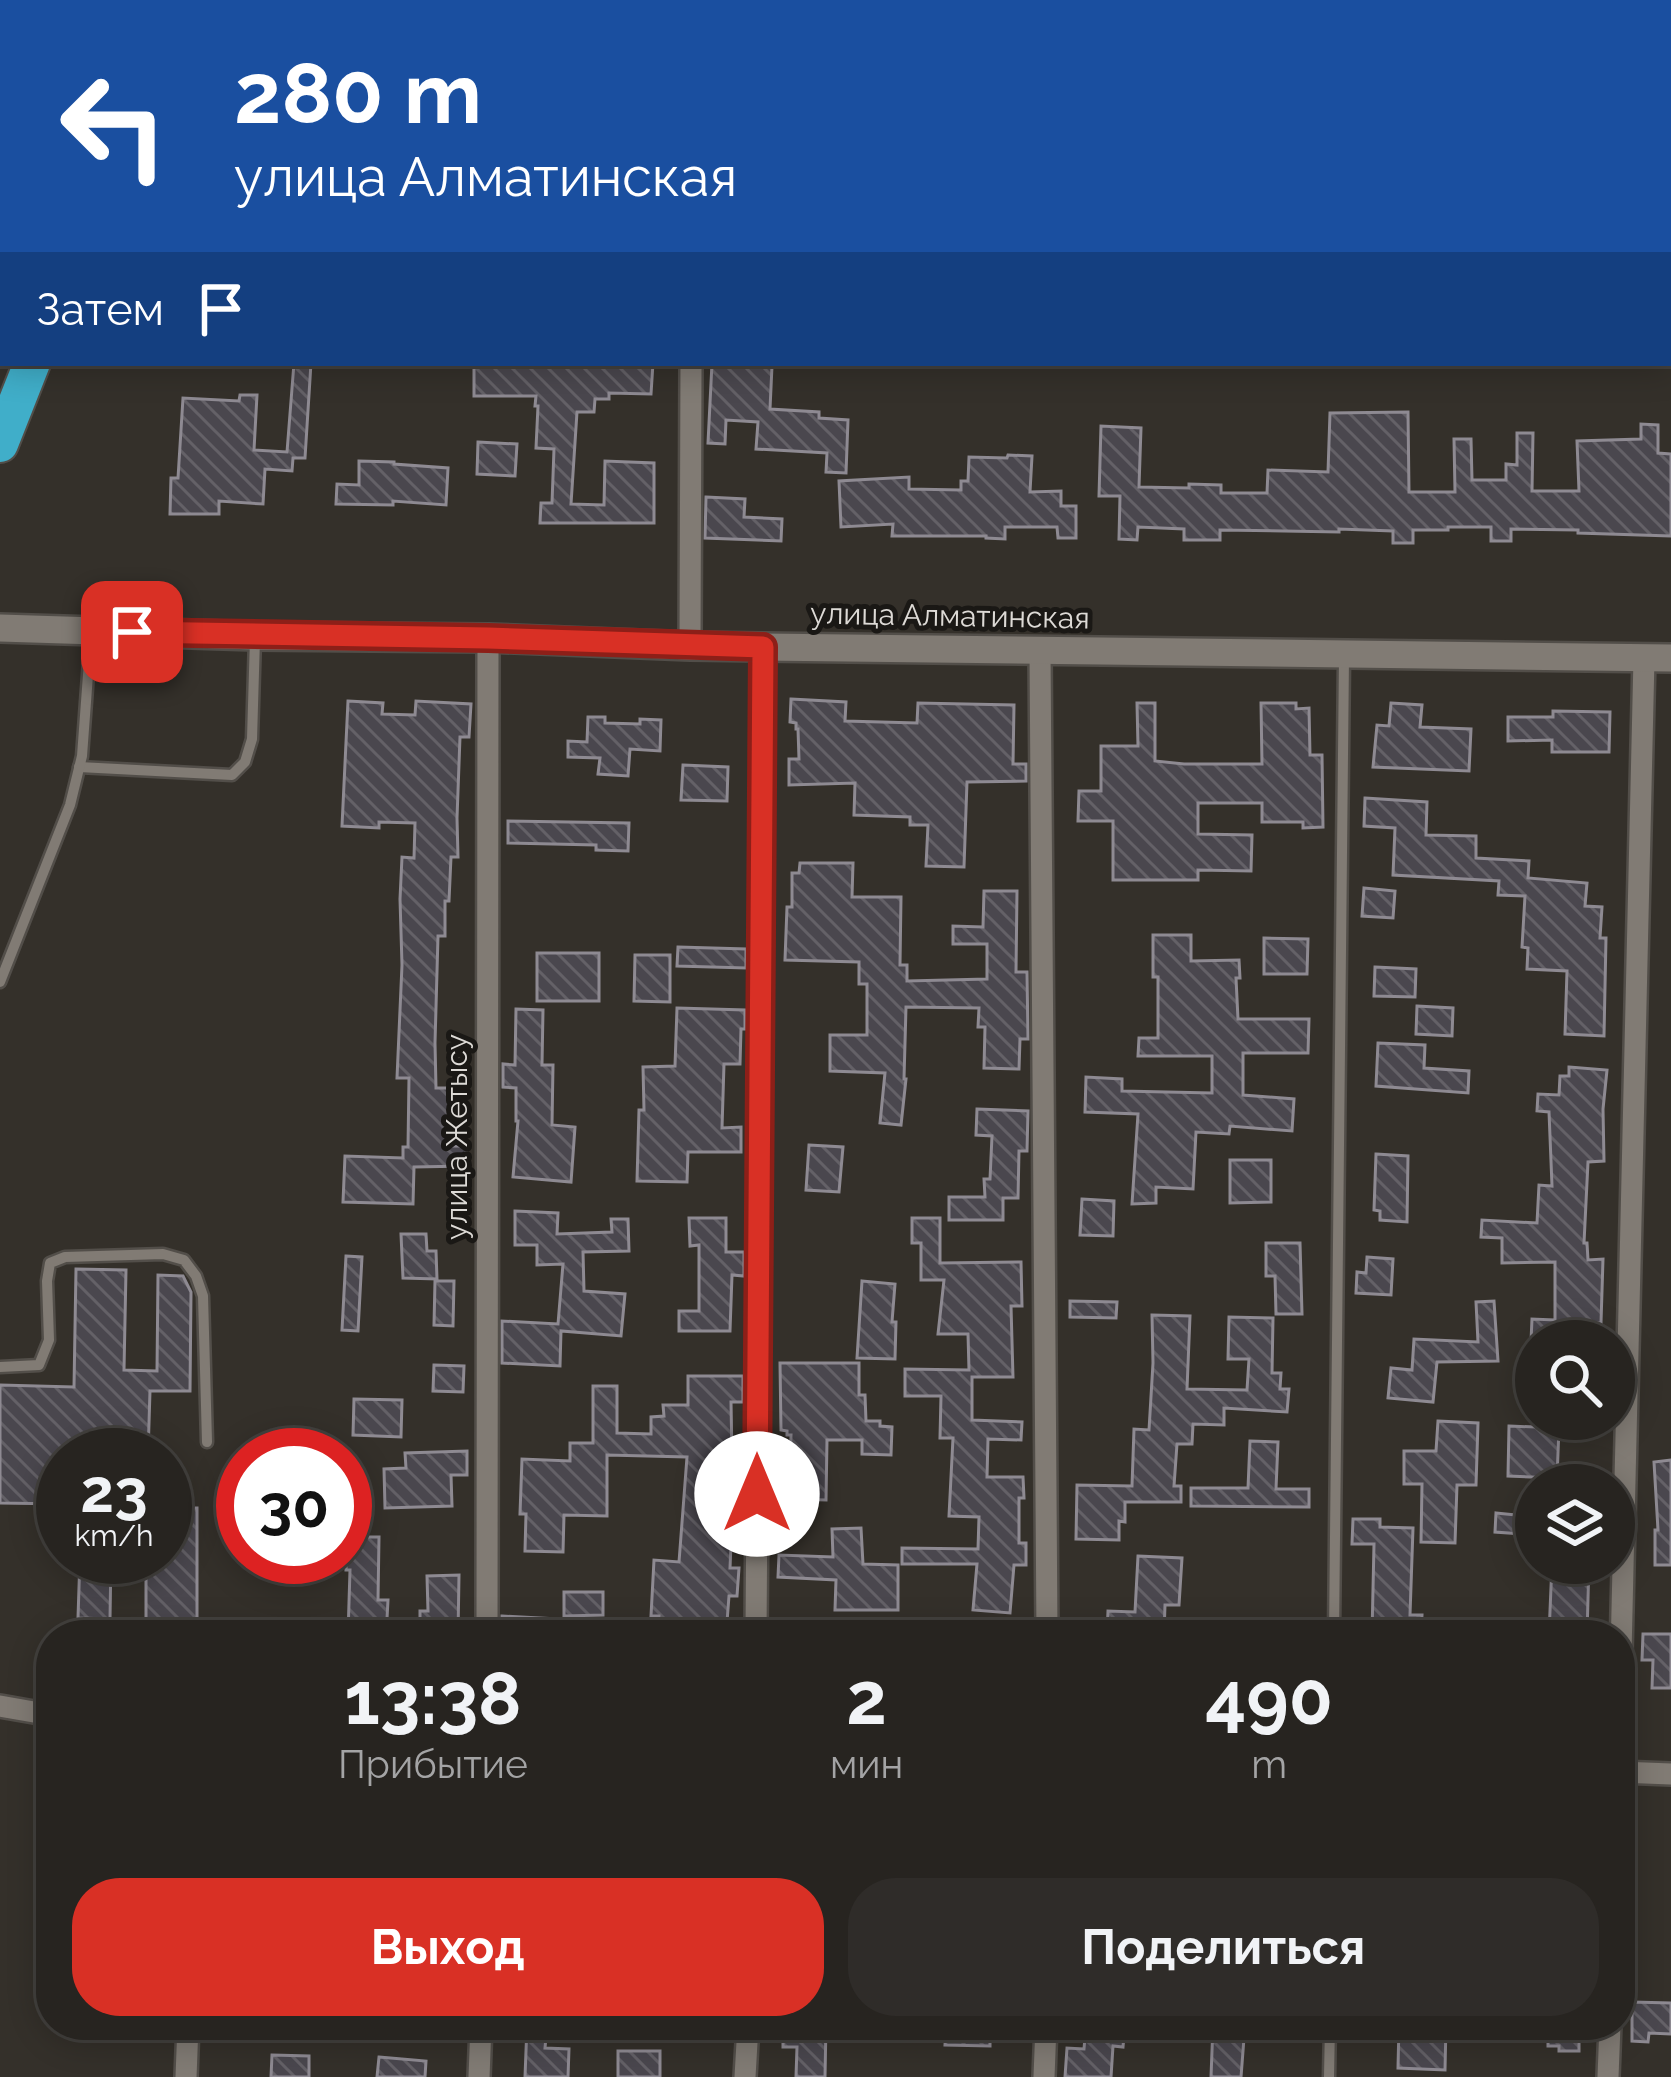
<!DOCTYPE html>
<html lang="ru">
<head>
<meta charset="utf-8">
<style>
	body { margin:0; font-family:Raleway,sans-serif; background:#2f2c29; color:#f1f3f6; height:100vh; display:flex; flex-direction:column; font-size:45px; white-space:nowrap }
	* { box-sizing:border-box; margin:0 }
	p { font-size:39px; color:#a4a4a5 }
	.icon { flex:none; width:66px; height:66px; fill:none; stroke:currentColor; stroke-width:2; stroke-linecap:round; stroke-linejoin:round }
	.map { position:relative; flex:1; overflow:hidden }
	.sheet { position:absolute; left:36px; top:1620px; width:1599px; height:420px; display:flex; flex-direction:column; background:#272420; border-radius:48px; box-shadow:0 6px 30px #0003,0 0 0 3px #43413e }
	.sheet>* { flex:none }
	.banner { position:absolute; left:0px; top:0px; width:1671px; height:366px; box-shadow:0 6px 30px #0003,0 0 0 3px #43413e; background:#1a4fa0; color:#fff; overflow:hidden }
	.fabs { position:absolute; left:1515px; top:1320px; display:grid; gap:24px }
	.fabs a { display:grid; place-items:center; width:120px; height:120px; border-radius:50%; background:#272420; box-shadow:0 6px 30px #0003,0 0 0 3px #43413e; font-size:60px }
	.speed { position:absolute; left:36px; top:1428px; display:flex; gap:24px; font-size:60px; font-weight:700; text-align:center }
	.speed>* { display:grid; place-content:center; width:156px; height:156px; border-radius:50%; background:#272420; box-shadow:0 6px 30px #0003,0 0 0 3px #43413e; line-height:1 }
	.speed small { font-size:30px; font-weight:400 }
	.speed .limit { border:18px solid #d22; background:#fff; color:#111 }
	.pin { position:absolute; display:grid; place-items:center; width:102px; height:102px; color:#fff; margin:-51px; border-radius:24px; box-shadow:0 6px 18px #0006 }
	.me { position:absolute; width:132px; margin:-66px; rotate:0deg; stroke-linejoin:round; filter:drop-shadow(0 0 9px #0008) }
	.turn { display:flex; align-items:center; gap:42px; height:252px; padding:0 36px; font-size:54px }
	.turn .icon { width:156px; height:156px; stroke-width:2.5 }
	.turn b { display:block; font-size:84px; line-height:102px }
	.then { display:flex; align-items:center; height:114px; padding:0 36px; background:#0003; gap:24px; font-size:45px }
	.eta { display:flex; justify-content:space-evenly; align-items:center; height:204px; text-align:center }
	.eta b { font-size:72px; font-weight:700; line-height:84px }
	.cta { display:flex; gap:24px; margin-top:auto; padding:24px 36px }
	.cta a { flex:1; height:138px; border-radius:48px; background:#d93025; color:#fff; font-size:48px; font-weight:700; line-height:138px; text-align:center }
	.cta a+a { background:#2f2c29; color:#f1f3f6 }
	.map>svg:first-child { display:block }
</style>
</head>
<body>
<div class="map">
<svg width="1671" height="2077" viewBox="0 0 1671 2077">
	<defs>
		<pattern id="building-back-hatch" width="6" height="6" patternUnits="userSpaceOnUse" patternTransform="scale(3)"><rect width="6" height="6" fill="#4a474e"/><path d="M-1 5l2 2M0 0l6 6M5-1l2 2" fill="none" stroke="#646167"/></pattern>
	</defs>
	<rect width="100%" height="100%" fill="#34302a"/>
	<g fill="url(#building-back-hatch)" stroke="#8e8a92" stroke-width="3">
		<polygon points="294,363 311,363 305,458 293,458 292,471 265,469 263,504 219,501 219,514 170,514 171,478 178,478 183,398 239,401 240,395 257,395 254,450 287,452"/>
		<polygon points="540,363 653,363 651,394 609,393 609,399 595,399 594,412 577,412 571,504 604,505 605,461 654,463 654,523 540,523 541,503 552,503 554,449 536,448 538,406 535,406 536,396 474,396 474,365"/>
		<polygon points="712,363 772,366 770,409 819,412 819,418 848,420 846,473 826,472 827,453 756,449 758,422 726,420 725,444 708,443"/>
		<polygon points="1408,412 1409,492 1455,492 1454,439 1471,439 1472,480 1506,480 1506,464 1517,465 1517,433 1533,433 1532,491 1579,491 1577,441 1641,439 1641,424 1658,425 1658,453 1671,454 1671,536 1578,533 1578,530 1511,529 1511,541 1491,541 1491,527 1448,527 1448,530 1413,530 1413,543 1393,543 1393,531 1339,529 1339,532 1220,530 1220,540 1184,540 1184,529 1138,527 1137,540 1119,539 1120,496 1099,496 1101,426 1141,428 1139,487 1189,488 1189,484 1221,485 1221,493 1267,493 1268,470 1328,472 1330,413"/>
		<polygon points="478,442 517,444 515,476 477,474"/>
		<polygon points="1008,455 1032,456 1030,492 1061,491 1061,506 1076,506 1076,538 1058,538 1057,527 1005,527 1005,539 986,538 986,536 892,536 893,524 841,527 839,481 909,477 909,489 961,490 961,481 968,481 969,457 1007,458"/>
		<polygon points="359,461 394,462 394,464 448,468 446,505 393,501 393,505 336,504 337,484 359,485"/>
		<polygon points="706,497 745,499 744,517 782,519 781,541 705,538"/>
		<polygon points="791,699 846,702 845,721 917,723 918,703 1014,705 1013,764 1026,764 1026,781 967,782 964,867 926,866 928,825 910,825 910,817 854,815 855,783 789,785 789,759 799,759 798,729 796,729 796,723 790,722"/>
		<polygon points="348,701 383,703 382,714 415,715 416,701 471,704 469,737 460,737 457,818 458,857 451,857 449,901 445,901 445,936 438,936 435,1043 436,1088 453,1088 452,1146 466,1146 466,1166 414,1167 413,1204 343,1202 345,1156 403,1158 403,1147 408,1147 409,1078 397,1078 402,965 400,899 402,857 414,858 415,823 379,822 379,828 342,826"/>
		<polygon points="1137,703 1155,703 1155,761 1184,764 1262,764 1261,703 1296,703 1296,709 1309,708 1310,755 1322,755 1323,827 1303,828 1303,822 1262,822 1262,803 1198,803 1198,834 1252,835 1251,871 1198,870 1198,880 1113,880 1113,821 1078,821 1079,791 1101,791 1101,746 1138,746"/>
		<polygon points="1391,703 1422,705 1420,727 1471,729 1469,771 1373,767 1377,725 1389,726"/>
		<polygon points="1553,711 1610,712 1609,752 1552,752 1552,740 1508,741 1508,717 1553,717"/>
		<polygon points="588,717 605,717 605,723 640,724 640,719 661,720 660,751 630,749 628,776 598,774 600,758 568,757 568,741 587,742"/>
		<polygon points="683,765 728,767 727,801 681,800"/>
		<polygon points="1365,798 1427,802 1426,835 1476,836 1476,858 1529,861 1528,878 1587,883 1585,906 1602,907 1600,938 1606,938 1604,1036 1565,1034 1567,971 1527,969 1528,948 1522,947 1525,896 1498,895 1499,881 1393,875 1395,828 1364,826"/>
		<polygon points="508,821 629,823 628,851 596,850 596,845 508,843"/>
		<polygon points="800,863 853,863 852,897 901,897 900,965 907,965 907,981 987,979 987,944 953,944 953,926 983,927 984,891 1017,891 1016,972 1027,972 1028,1039 1020,1039 1019,1069 984,1068 985,1027 978,1027 979,1008 906,1007 904,1079 906,1079 901,1125 880,1123 885,1073 830,1071 830,1035 867,1035 867,984 859,984 859,962 785,960 787,907 792,907 792,873 799,873"/>
		<polygon points="1364,888 1395,891 1393,918 1362,916"/>
		<polygon points="1153,935 1191,935 1191,961 1239,960 1240,978 1236,978 1238,1019 1309,1019 1308,1053 1243,1053 1243,1095 1294,1099 1292,1131 1230,1126 1229,1134 1196,1132 1193,1189 1156,1187 1156,1203 1132,1204 1138,1114 1085,1112 1086,1077 1122,1079 1122,1091 1212,1093 1212,1056 1138,1056 1139,1038 1158,1038 1158,977 1153,977"/>
		<polygon points="1264,938 1308,939 1307,974 1264,974"/>
		<polygon points="678,947 746,949 746,968 677,966"/>
		<rect x="537" y="953" width="62" height="48"/>
		<polygon points="635,955 670,955 670,1002 634,1001"/>
		<polygon points="1375,967 1416,969 1415,997 1374,996"/>
		<polygon points="1417,1006 1453,1008 1452,1036 1416,1034"/>
		<polygon points="677,1008 745,1010 745,1029 741,1029 740,1064 724,1064 722,1128 741,1127 741,1152 688,1152 687,1182 637,1181 639,1110 644,1110 643,1067 675,1066"/>
		<polygon points="516,1009 543,1010 542,1065 553,1065 552,1125 575,1127 571,1182 513,1177 518,1121 516,1121 516,1088 503,1087 503,1064 515,1065"/>
		<polygon points="1378,1043 1425,1045 1424,1068 1469,1071 1468,1093 1376,1086"/>
		<polygon points="1569,1067 1607,1070 1603,1109 1604,1161 1588,1162 1584,1243 1587,1243 1588,1260 1603,1259 1601,1323 1574,1322 1573,1341 1531,1341 1532,1319 1555,1320 1555,1262 1502,1263 1502,1238 1481,1237 1482,1220 1537,1223 1539,1185 1552,1186 1549,1112 1537,1111 1538,1094 1559,1095 1560,1076 1569,1076"/>
		<polygon points="977,1109 1028,1111 1027,1151 1019,1151 1018,1198 1003,1198 1003,1220 949,1220 949,1197 985,1197 984,1179 990,1179 992,1136 976,1135"/>
		<polygon points="809,1145 843,1147 839,1192 806,1190"/>
		<polygon points="1376,1154 1408,1156 1407,1222 1380,1220 1380,1211 1374,1210"/>
		<polygon points="1230,1160 1271,1160 1271,1202 1230,1203"/>
		<polygon points="1082,1199 1114,1201 1113,1236 1080,1235"/>
		<polygon points="515,1211 558,1213 557,1234 612,1232 611,1219 628,1219 629,1251 583,1252 584,1291 625,1294 621,1336 561,1331 560,1366 502,1363 502,1321 558,1324 563,1264 537,1265 537,1245 515,1245"/>
		<polygon points="689,1218 726,1218 726,1252 744,1252 744,1276 732,1275 730,1331 679,1331 679,1311 699,1311 699,1245 690,1246"/>
		<polygon points="912,1218 940,1218 940,1263 1021,1262 1022,1306 1011,1306 1013,1377 972,1377 972,1420 1022,1422 1021,1440 988,1439 987,1477 1023,1477 1024,1498 1019,1498 1019,1543 1026,1543 1026,1565 1014,1565 1010,1613 973,1610 977,1564 902,1564 902,1548 978,1549 979,1517 949,1516 953,1438 940,1438 941,1396 905,1396 905,1369 969,1370 968,1334 938,1334 944,1280 921,1280 921,1243 912,1243"/>
		<polygon points="401,1234 426,1234 427,1251 436,1251 437,1279 403,1278"/>
		<polygon points="1266,1243 1300,1243 1302,1314 1276,1314 1275,1276 1266,1276"/>
		<polygon points="346,1256 362,1257 358,1331 342,1330"/>
		<polygon points="1367,1257 1393,1259 1391,1295 1356,1293 1357,1272 1366,1273"/>
		<polygon points="76,1269 126,1270 124,1370 157,1371 158,1275 183,1276 191,1292 190,1391 150,1391 148,1455 63,1455 63,1504 0,1503 0,1385 74,1387"/>
		<polygon points="435,1281 454,1281 453,1326 434,1325"/>
		<polygon points="862,1281 895,1284 892,1322 896,1322 895,1359 857,1358"/>
		<polygon points="1070,1301 1117,1302 1116,1318 1070,1317"/>
		<polygon points="1494,1301 1498,1361 1437,1362 1433,1402 1388,1398 1391,1368 1412,1370 1414,1339 1478,1342 1476,1302"/>
		<polygon points="1152,1315 1190,1316 1187,1389 1247,1390 1249,1359 1228,1359 1229,1317 1273,1318 1272,1373 1281,1373 1280,1389 1289,1389 1287,1412 1224,1408 1224,1425 1193,1424 1192,1444 1177,1444 1174,1486 1181,1486 1181,1502 1125,1502 1125,1522 1119,1521 1119,1540 1076,1539 1077,1485 1132,1486 1134,1429 1149,1430 1153,1363"/>
		<polygon points="780,1363 859,1363 859,1395 865,1395 866,1421 880,1421 880,1426 892,1427 891,1455 862,1454 862,1440 827,1440 826,1500 789,1499 791,1435 787,1435 787,1431 781,1430"/>
		<polygon points="434,1365 464,1366 463,1392 433,1391"/>
		<polygon points="688,1376 743,1376 743,1402 731,1402 732,1457 736,1457 735,1501 742,1501 741,1523 732,1522 730,1568 739,1568 737,1596 729,1596 726,1635 659,1635 659,1616 651,1616 654,1560 679,1562 687,1457 607,1455 607,1516 564,1515 563,1552 525,1551 526,1514 520,1514 522,1459 570,1461 570,1443 593,1443 593,1386 617,1386 617,1433 651,1434 651,1417 664,1416 663,1405 688,1405"/>
		<polygon points="354,1399 402,1400 401,1437 353,1435"/>
		<polygon points="1438,1421 1478,1423 1476,1485 1457,1485 1455,1543 1421,1542 1422,1484 1404,1484 1404,1451 1436,1451"/>
		<polygon points="1509,1426 1559,1428 1557,1478 1508,1476"/>
		<polygon points="1250,1441 1278,1442 1276,1489 1309,1489 1309,1507 1191,1506 1191,1488 1248,1488"/>
		<polygon points="467,1451 467,1475 451,1475 452,1506 385,1508 384,1469 406,1468 405,1453"/>
		<polygon points="1671,1460 1671,1565 1655,1565 1655,1530 1658,1530 1654,1462"/>
		<polygon points="165,1508 197,1508 197,1622 146,1622 146,1557 165,1557"/>
		<polygon points="1496,1513 1536,1517 1536,1535 1495,1532"/>
		<polygon points="1353,1519 1380,1519 1380,1527 1413,1528 1410,1615 1422,1615 1421,1635 1372,1635 1374,1544 1352,1544"/>
		<polygon points="861,1528 863,1564 898,1565 898,1610 835,1610 836,1580 778,1577 779,1555 833,1557 832,1529"/>
		<polygon points="347,1537 379,1537 378,1600 388,1600 387,1619 420,1619 420,1611 428,1611 427,1576 459,1575 458,1635 348,1635 350,1570 346,1570"/>
		<polygon points="1138,1556 1182,1558 1179,1605 1165,1605 1164,1635 1107,1635 1108,1611 1135,1612"/>
		<polygon points="80,1557 111,1557 110,1619 78,1618"/>
		<polygon points="1552,1563 1589,1563 1587,1635 1549,1635"/>
		<polygon points="564,1592 603,1592 603,1615 564,1616"/>
		<polygon points="502,1616 557,1619 556,1635 502,1635"/>
		<polygon points="1643,1634 1671,1634 1671,1688 1652,1688 1653,1660 1642,1660"/>
		<polygon points="1632,2002 1671,2003 1671,2034 1649,2033 1648,2042 1632,2041"/>
		<polygon points="527,2025 547,2025 545,2048 569,2049 568,2077 525,2077"/>
		<polygon points="783,2025 826,2025 825,2077 796,2077 797,2047 783,2047"/>
		<polygon points="946,2025 990,2025 990,2046 945,2045"/>
		<polygon points="1086,2025 1125,2025 1123,2047 1113,2046 1111,2077 1065,2077 1067,2048 1084,2049"/>
		<polygon points="1213,2025 1245,2025 1241,2077 1211,2077"/>
		<polygon points="1399,2025 1446,2025 1445,2070 1398,2068"/>
		<polygon points="1548,2025 1579,2025 1579,2051 1559,2051 1559,2046 1548,2046"/>
		<rect x="618" y="2051" width="42" height="26"/>
		<polygon points="272,2055 309,2056 309,2077 271,2077"/>
		<polygon points="379,2057 426,2061 425,2077 377,2077"/>
	</g>
	<g fill="none" stroke-linecap="round" stroke-linejoin="round">
		<defs>
			<g id="service">
				<polyline points="79,767 232,775 245,762 252,739 255,638"/>
				<polyline points="0,982 70,805 82,756 91,634"/>
				<polyline points="0,1367 39,1365 49,1340 47,1281 50,1263 65,1257 163,1254 184,1260 196,1276 203,1296 207,1442"/>
				<polyline points="1334,1635 1344,657"/>
				<polyline points="1329,2077 1330,2025"/>
			</g>
			<g id="minor">
				<polyline points="699,3 699,0"/>
				<polyline points="1668,268 1671,268"/>
				<polyline points="690,646 691,363"/>
				<polyline points="1040,650 1047,1635"/>
				<polyline points="487,1635 488,638"/>
				<polyline points="756,1635 763,647"/>
				<polyline points="1620,1697 1644,658"/>
				<polyline points="0,1706 51,1715"/>
				<polyline points="1620,1772 1671,1774"/>
				<polyline points="186,2077 188,2025"/>
				<polyline points="479,2077 481,2025"/>
				<polyline points="745,2077 748,2025"/>
				<polyline points="1044,2077 1046,2025"/>
				<polyline points="1608,2077 1610,2025"/>
			</g>
			<polyline id="tertiary" points="0,628 255,636 488,638 690,646 1671,658"/>
			<g id="motorway">
				<polyline points="119,3 120,0"/>
				<polyline points="173,3 174,0"/>
				<polyline points="0,299 3,292"/>
				<polyline points="0,444 32,363"/>
			</g>
		</defs>
		<use href="#service" stroke="#524e49" stroke-width="15"/>
		<use href="#minor" stroke="#524e49" stroke-width="26"/>
		<use href="#tertiary" stroke="#524e49" stroke-width="32"/>
		<use href="#motorway" stroke="#524e49" stroke-width="40"/>
		<use href="#service" stroke="#817b74" stroke-width="10"/>
		<use href="#minor" stroke="#817b74" stroke-width="21"/>
		<use href="#tertiary" stroke="#817b74" stroke-width="27"/>
		<use href="#motorway" stroke="#40aec9" stroke-width="36"/>
	</g>
	<g fill="none" stroke-linecap="round" stroke-linejoin="round">
		<defs>
			<polyline id="route" points="132,632 488,638 763,647 757,1494"/>
		</defs>
		<use href="#route" stroke="#8d1f18" stroke-width="30"/>
		<use href="#route" stroke="#d93025" stroke-width="21"/>
	</g>
	<g text-anchor="middle" stroke-width="10" stroke-linejoin="round" paint-order="stroke">
		<g font-size="30" fill="#dddad6" stroke="#1a1815">
			<text transform="translate(950 616) rotate(1)" y="10">улица Алматинская</text>
			<text transform="translate(457 1137) rotate(-90)" y="10">улица Жетысу</text>
		</g>
	</g>
</svg>
<div class="fabs">
<a><svg class="icon" aria-label="search" viewBox="0 0 24 24"><circle cx="10" cy="10" r="6"/><path d="M15 15l6 6"/></svg></a>
<a><svg class="icon" aria-label="layers" viewBox="0 0 24 24"><path d="M12 4l9 5-9 5-9-5zM3 14l9 5 9-5"/></svg></a>
</div>
<div class="speed"><div>23<small>km/h</small></div><div class="limit">30</div></div>
<div class="pin" style="left:132px;top:632px;background:#d93025"><svg class="icon" aria-label="arrive" viewBox="0 0 24 24"><path d="M6 21V4h12l-3 4 3 4H6"/></svg></div>
<svg class="me" style="left:757px;top:1494px" viewBox="-20 -20 40 40"><circle r="19" fill="#fff"/><path d="M0-13L10 11 0 6-10 11z" fill="#d93025"/></svg>
<div class="banner">
<div class="turn"><svg class="icon" aria-label="left" viewBox="0 0 24 24"><path d="M17 20v-9H6M10 6l-5 5 5 5"/></svg><div><b>280 m</b>улица Алматинская</div></div>
<div class="then">Затем<svg class="icon" aria-label="arrive" viewBox="0 0 24 24"><path d="M6 21V4h12l-3 4 3 4H6"/></svg></div>
</div>
<section class="sheet">
<div class="eta">
<div><b>13:38</b><p>Прибытие</p></div>
<div><b>2</b><p>мин</p></div>
<div><b>490</b><p>m</p></div>
</div>
<div class="cta"><a>Выход</a><a>Поделиться</a></div>
</section>
</div>
</body>
</html>
